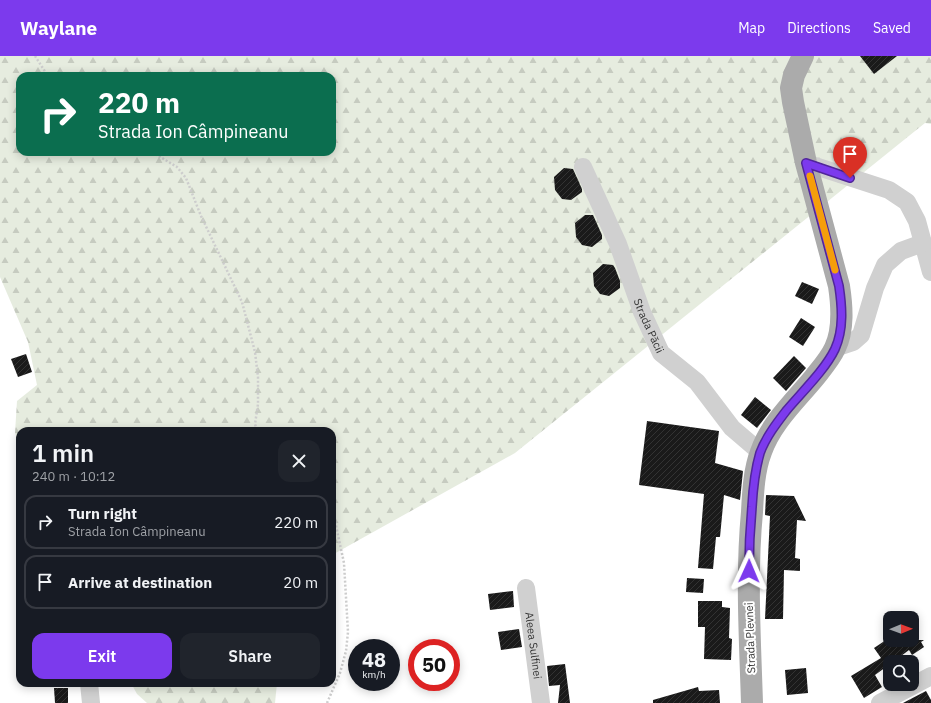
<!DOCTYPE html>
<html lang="en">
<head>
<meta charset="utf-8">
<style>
	body { margin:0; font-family:"IBM Plex Sans",sans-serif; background:#20242c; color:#f1f3f6; height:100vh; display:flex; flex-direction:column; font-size:15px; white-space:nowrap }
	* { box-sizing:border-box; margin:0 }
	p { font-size:13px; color:#9ea1a6 }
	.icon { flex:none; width:22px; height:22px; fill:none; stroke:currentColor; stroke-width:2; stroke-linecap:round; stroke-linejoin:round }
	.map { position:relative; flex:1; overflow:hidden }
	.drawer { position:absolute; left:16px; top:371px; width:320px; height:260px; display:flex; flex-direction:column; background:#171b24; border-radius:12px; box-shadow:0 2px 10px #0003 }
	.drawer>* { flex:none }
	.hud { position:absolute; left:16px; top:16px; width:320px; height:84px; border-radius:12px; box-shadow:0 2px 10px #0003; background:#0b6e4f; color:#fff; overflow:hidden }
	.needle { width:26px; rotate:89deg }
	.controls { position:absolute; left:883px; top:555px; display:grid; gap:8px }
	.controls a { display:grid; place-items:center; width:36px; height:36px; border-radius:8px; background:#171b24; box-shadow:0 2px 10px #0003; font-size:20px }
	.speed { position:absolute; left:348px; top:583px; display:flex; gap:8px; font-size:20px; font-weight:700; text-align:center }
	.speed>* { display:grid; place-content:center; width:52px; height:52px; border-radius:50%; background:#171b24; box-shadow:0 2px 10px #0003; line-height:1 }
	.speed small { font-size:10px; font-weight:400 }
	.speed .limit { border:6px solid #d22; background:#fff; color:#111 }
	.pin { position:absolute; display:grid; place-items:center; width:34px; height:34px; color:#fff; margin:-41px -17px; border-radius:50% 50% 50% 0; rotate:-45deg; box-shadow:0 0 4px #0007 }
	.pin .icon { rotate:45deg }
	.me { position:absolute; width:44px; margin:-22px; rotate:1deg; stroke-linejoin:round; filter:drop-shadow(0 0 3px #0008) }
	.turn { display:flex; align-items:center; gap:14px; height:84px; padding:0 16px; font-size:18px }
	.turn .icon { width:52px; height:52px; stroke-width:2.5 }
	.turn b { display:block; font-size:28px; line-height:34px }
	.round { display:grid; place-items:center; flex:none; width:42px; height:42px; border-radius:12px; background:#20242c }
	.overview { display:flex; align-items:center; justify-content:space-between; height:68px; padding:0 16px }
	h1 { font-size:24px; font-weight:600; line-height:30px }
	.cta { display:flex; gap:8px; margin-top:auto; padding:8px 16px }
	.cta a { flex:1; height:46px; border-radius:12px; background:#7c3aed; color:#fff; font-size:16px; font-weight:600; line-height:46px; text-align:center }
	.cta a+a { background:#20242c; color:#f1f3f6 }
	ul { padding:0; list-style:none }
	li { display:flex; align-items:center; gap:12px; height:54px; margin:0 8px 6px; padding:0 8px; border:2px solid #363941; border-radius:12px }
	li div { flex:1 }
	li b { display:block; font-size:15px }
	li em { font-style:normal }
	header { display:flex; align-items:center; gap:24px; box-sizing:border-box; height:56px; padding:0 20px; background:#7c3aed; color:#fff }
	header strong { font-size:19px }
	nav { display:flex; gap:22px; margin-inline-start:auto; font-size:14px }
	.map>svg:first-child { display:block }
</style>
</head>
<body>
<header>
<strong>Waylane</strong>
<nav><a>Map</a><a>Directions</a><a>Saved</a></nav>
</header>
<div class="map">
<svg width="931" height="647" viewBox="0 0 931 647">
	<defs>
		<pattern id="forest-firs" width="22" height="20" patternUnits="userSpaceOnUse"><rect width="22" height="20" fill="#e6ecdf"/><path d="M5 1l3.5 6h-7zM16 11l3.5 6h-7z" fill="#c6cbc0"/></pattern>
		<pattern id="building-hatch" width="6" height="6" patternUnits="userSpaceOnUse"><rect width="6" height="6" fill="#1a1a1a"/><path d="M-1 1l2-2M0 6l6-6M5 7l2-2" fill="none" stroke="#333"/></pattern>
	</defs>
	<rect width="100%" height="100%" fill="#fff"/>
	<g fill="url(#forest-firs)" fill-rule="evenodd">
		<path d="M0,0h931v68l-6,-1 -410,330 -183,102v-124h-312v14l-5,-12 2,-32 20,-16 -9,-43 -28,-65zM20,20h312v76h-312z"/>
		<polygon points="131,627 277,627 275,647 147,647 137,638"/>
	</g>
	<g fill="url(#building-hatch)">
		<polygon points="860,0 897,0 874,18"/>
		<polygon points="564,112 573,113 582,133 582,136 571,144 562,143 555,134 554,121"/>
		<polygon points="585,159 593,159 602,179 602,183 592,191 582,189 576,181 575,167"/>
		<polygon points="603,208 613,209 615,212 620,225 620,232 609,240 600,238 594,230 593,217"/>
		<polygon points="802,226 819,233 812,248 795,240"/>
		<polygon points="801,262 815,271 803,290 789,281"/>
		<polygon points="26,298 32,316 18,321 11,303"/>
		<polygon points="794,300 806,312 786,335 773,322"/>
		<polygon points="755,341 771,354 757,372 741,359"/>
		<polygon points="647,365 719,375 715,407 743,415 740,444 724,439 720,481 716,481 713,513 698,512 704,438 639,429"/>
		<polygon points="766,439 794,440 806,465 797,464 795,502 800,503 800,515 784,514 783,563 765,563 770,460 765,459"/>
		<polygon points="687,522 704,523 703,537 686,536"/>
		<polygon points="513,535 514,551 490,554 488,538"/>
		<polygon points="698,545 722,545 722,551 730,552 729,582 732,583 731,604 704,603 705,571 698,571"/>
		<polygon points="519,573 522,591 501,594 498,576"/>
		<polygon points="886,584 924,584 921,586 924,591 912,599 909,594 893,606 890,606 890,608 875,619 882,631 864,642 851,620 881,602 874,592"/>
		<polygon points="565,608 570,647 558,647 560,629 549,630 547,610"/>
		<polygon points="806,612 808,637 787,639 785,614"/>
		<polygon points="698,631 699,635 719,634 720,647 653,647 653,644"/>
		<polygon points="54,632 68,632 68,647 55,647"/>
		<polygon points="926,635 931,644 931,647 903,647"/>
	</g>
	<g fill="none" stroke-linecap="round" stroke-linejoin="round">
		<g stroke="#cdcdcd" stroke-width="2.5" stroke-dasharray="2 2" stroke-linecap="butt">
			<polyline points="35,0 48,20"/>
			<polyline points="152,96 177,111 186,122 201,160 242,246 255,296 258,321 258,348 255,368 257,375"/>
			<polyline points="327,647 340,617 346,595 348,576 344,507 332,451"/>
		</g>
		<g stroke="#d0d0d0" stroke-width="18">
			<polyline points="806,107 889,134 907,146 917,165 931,216"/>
			<path id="s1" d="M583,111l35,77 24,68 19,41 36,29 35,46 28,24"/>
			<polyline points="835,292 853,286 861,279 875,232 885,209 901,195 923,187"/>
			<path id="s2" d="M526,532l15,115"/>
			<polyline points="89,627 91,647"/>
			<polyline points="880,647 931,620"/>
		</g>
		<path stroke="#ababab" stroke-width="22" d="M752,647c-2,-64 -6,-128 0,-191 1,-20 2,-42 9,-60 10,-29 34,-51 53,-74 7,-9 16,-19 21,-30 9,-19 7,-42 4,-62l-33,-123 -13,-61 -2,-14 3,-13 9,-19"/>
	</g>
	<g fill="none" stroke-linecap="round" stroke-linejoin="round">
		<defs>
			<path id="route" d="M749,515c0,-22 1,-43 3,-64 1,-18 3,-37 8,-54 6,-16 16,-29 26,-42 15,-18 39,-41 49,-62 9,-20 7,-43 4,-63l-33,-123 44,15"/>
		</defs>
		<use href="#route" stroke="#51269a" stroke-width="10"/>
		<use href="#route" stroke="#7c3aed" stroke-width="7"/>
		<polyline stroke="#f59e0b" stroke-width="7" points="810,120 835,214"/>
	</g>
	<g text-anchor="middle" stroke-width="4" stroke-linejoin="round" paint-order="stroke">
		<g font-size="11" fill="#333" stroke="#fff">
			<text dy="4" stroke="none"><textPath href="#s1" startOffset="172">Strada Păcii</textPath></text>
			<text transform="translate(750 582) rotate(-92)" y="4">Strada Plevnei</text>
			<text dy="4" stroke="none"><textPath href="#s2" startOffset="58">Aleea Sulfinei</textPath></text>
		</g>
	</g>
</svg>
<div class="controls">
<a><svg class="needle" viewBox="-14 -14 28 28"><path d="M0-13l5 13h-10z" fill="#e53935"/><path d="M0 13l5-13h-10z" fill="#9ea1a6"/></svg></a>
<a><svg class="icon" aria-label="search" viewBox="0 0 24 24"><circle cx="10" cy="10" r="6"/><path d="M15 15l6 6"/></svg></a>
</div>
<div class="speed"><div>48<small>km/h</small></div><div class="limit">50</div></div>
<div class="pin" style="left:850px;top:122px;background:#d93025"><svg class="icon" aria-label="arrive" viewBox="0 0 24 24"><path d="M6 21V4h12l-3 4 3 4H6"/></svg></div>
<svg class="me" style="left:749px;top:515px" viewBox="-20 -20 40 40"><path d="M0-17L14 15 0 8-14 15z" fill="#7c3aed" stroke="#fff" stroke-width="4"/></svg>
<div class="hud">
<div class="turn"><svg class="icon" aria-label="right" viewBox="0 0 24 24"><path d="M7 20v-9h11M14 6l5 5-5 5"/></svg><div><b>220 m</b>Strada Ion Câmpineanu</div></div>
</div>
<section class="drawer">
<div class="overview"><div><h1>1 min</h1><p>240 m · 10:12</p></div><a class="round"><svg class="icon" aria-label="close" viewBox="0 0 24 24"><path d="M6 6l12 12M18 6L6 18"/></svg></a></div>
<ul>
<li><svg class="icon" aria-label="right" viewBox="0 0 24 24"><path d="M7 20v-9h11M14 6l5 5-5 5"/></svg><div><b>Turn right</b><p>Strada Ion Câmpineanu</p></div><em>220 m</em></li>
<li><svg class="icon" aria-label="arrive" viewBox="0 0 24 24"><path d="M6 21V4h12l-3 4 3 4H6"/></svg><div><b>Arrive at destination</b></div><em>20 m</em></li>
</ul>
<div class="cta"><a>Exit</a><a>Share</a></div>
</section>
</div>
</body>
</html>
